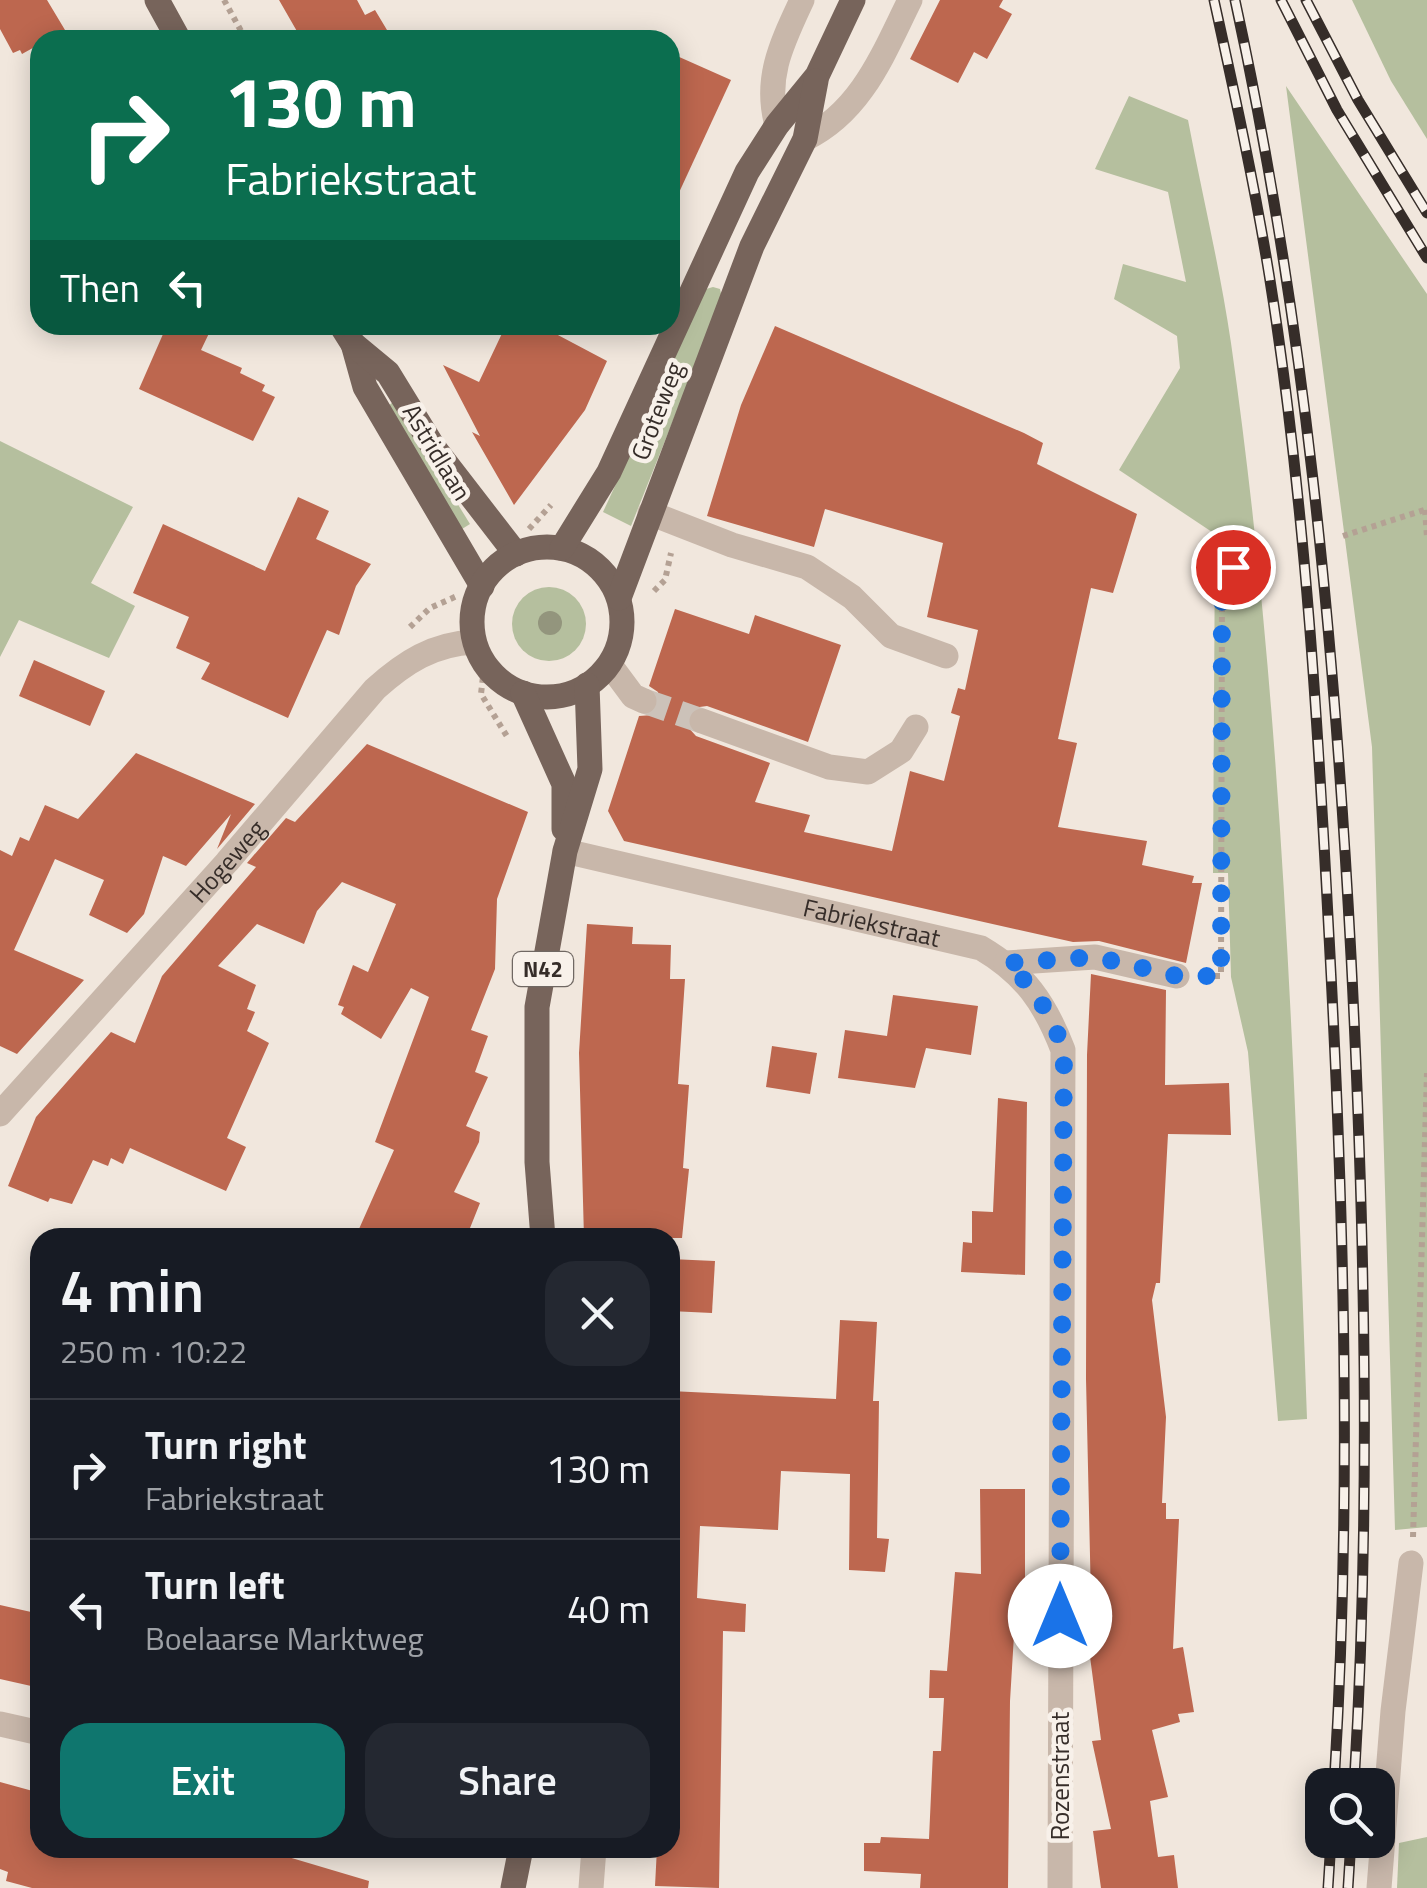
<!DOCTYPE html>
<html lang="en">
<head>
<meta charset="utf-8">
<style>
	body { margin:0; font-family:"Titillium Web",sans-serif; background:#242831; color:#f1f3f6; height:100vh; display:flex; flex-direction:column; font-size:38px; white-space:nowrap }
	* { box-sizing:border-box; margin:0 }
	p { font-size:32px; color:#9ea1a6 }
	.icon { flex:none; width:55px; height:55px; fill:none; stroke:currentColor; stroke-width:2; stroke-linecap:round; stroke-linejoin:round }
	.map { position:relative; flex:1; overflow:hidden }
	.drawer { position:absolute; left:30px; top:1228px; width:650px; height:630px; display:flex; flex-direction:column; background:#171b24; border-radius:30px; box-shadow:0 5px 25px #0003 }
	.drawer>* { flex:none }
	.guide { position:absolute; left:30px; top:30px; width:650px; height:305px; border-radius:30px; box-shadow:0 5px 25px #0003; background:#0b6e4f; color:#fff; overflow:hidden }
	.tools { position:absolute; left:1305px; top:1768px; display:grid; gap:20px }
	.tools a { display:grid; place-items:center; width:90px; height:90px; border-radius:20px; background:#171b24; box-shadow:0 5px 25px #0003; font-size:50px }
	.pin { position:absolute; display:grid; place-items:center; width:85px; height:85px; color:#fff; margin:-42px; border:5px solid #fff; border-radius:50%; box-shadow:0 2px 10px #0007 }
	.me { position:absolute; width:110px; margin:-55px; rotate:0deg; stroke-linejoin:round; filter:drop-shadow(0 0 8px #0008) }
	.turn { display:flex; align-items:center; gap:35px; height:210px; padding:0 30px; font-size:45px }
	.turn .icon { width:130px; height:130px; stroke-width:2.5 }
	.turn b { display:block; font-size:70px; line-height:85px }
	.then { display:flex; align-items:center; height:95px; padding:0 30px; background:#0003; gap:20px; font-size:38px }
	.round { display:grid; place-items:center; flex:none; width:105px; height:105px; border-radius:30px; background:#242831 }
	.summary { display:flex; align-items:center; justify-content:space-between; height:170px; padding:0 30px }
	h1 { font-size:60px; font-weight:600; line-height:75px }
	.primary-button { display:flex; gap:20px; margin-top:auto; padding:20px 30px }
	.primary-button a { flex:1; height:115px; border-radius:30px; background:#0f766e; color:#fff; font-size:40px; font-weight:600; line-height:115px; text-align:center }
	.primary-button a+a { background:#242831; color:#f1f3f6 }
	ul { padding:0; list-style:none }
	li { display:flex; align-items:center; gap:30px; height:140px; padding:0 30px; border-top:2px solid #363941 }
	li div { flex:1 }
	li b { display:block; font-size:38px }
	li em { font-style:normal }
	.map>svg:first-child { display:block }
</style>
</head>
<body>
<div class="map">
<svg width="1427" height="1888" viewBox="0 0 1427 1888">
	<rect width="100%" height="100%" fill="#f1e7dd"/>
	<g fill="#b5bf9e">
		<polygon points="1352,0 1427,0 1427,139 1391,81"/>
		<polygon points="1286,86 1427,294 1427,1527 1395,1530 1372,747"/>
		<path d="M1129,96l59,24c14,74 32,148 43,223 51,356 63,717 76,1076l-29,2 -30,-369 -17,-75 -3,-104h-15l2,-339 -96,-64 61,-102 -3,-32 -63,-37 9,-35 63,18 -18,-90 -73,-23z"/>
		<polygon points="713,287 720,289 722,298 631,526 603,512 706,289"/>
		<polygon points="394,401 470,524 462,529 385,409"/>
		<polygon points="0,441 133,507 91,583 135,606 109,658 19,620 0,657"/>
		<circle cx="549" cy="624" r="37"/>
		<polygon points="1427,1837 1427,1888 1397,1888 1399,1843"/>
	</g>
	<g fill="#bd674f">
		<polygon points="0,0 47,0 65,30 22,54 20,50 13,53 0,29"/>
		<polygon points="279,0 357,0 365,15 375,10 393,40 302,40"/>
		<polygon points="940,0 1003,0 999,7 1012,14 987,59 974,52 958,83 910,59"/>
		<polygon points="677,56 731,80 670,212 670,71"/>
		<polygon points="167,325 213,325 201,350 242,368 240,373 265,385 262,391 275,397 253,441 139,389"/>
		<polygon points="506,325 539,325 607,361 585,410 514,505 472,432 480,436 443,365 479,382"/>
		<polygon points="775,326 1024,433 1043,443 1037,464 1137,514 1113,593 1091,588 1058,739 1077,743 1058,827 1147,841 1142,865 1194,876 1192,883 1202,883 1186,963 1099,941 1073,942 624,841 608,811 639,716 653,715 659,707 658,692 649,686 675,609 749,634 755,615 841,645 808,742 707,706 692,708 687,715 686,725 696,736 770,763 755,802 810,815 804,832 892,851 910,771 944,781 960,716 951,713 958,688 965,690 978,630 927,617 943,543 825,509 814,547 707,516 741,405"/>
		<polygon points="298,497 329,511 316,539 371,564 356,586 339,635 327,630 288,718 201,679 210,663 176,648 189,617 133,593 163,524 265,571"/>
		<polygon points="34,660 105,691 90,726 19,696"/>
		<polygon points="367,744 528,812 497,899 495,969 471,1030 488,1036 475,1072 488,1077 466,1126 480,1132 479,1142 454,1192 480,1203 466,1238 355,1238 394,1150 375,1142 429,997 411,988 381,1039 341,1014 344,1007 338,1005 353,965 368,972 396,904 342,882 317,911 304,944 257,924 218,966 256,985 247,1009 255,1012 247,1031 269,1043 227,1138 246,1147 226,1191 130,1148 123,1164 111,1158 108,1166 93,1160 72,1204 50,1198 48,1202 8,1186 36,1117 111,1032 135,1043 162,976 256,867 247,863 286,818 295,822"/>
		<polygon points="136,753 255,804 217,849 231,814 186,866 163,856 144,914 127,933 89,915 104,880 55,859 14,950 84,980 17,1054 0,1046 0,850 12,856 20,837 29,841 45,805 78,819"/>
		<polygon points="587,924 633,927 632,944 671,945 670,979 685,979 678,1084 689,1085 683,1168 689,1169 682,1238 584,1238 579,1053"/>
		<polygon points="1091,974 1166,990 1165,1085 1229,1083 1231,1135 1168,1134 1160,1283 1156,1283 1152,1300 1166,1417 1162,1503 1166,1503 1166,1519 1179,1519 1173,1649 1183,1647 1194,1712 1178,1714 1180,1722 1152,1730 1168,1797 1150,1801 1158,1857 1174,1855 1178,1888 1101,1888 1093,1831 1111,1829 1092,1741 1101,1740 1089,1649 1092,1644 1086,1379 1087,1055"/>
		<polygon points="893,995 978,1006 971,1055 926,1048 915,1088 838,1078 845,1030 887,1036"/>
		<polygon points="772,1046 817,1053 810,1094 766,1087"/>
		<polygon points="998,1098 1027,1102 1025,1275 961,1272 963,1242 972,1243 972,1211 993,1212"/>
		<polygon points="670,1259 715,1261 712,1313 670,1311"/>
		<polygon points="840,1320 877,1322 873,1401 879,1401 877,1538 889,1539 885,1572 849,1570 850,1474 781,1471 778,1530 700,1526 697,1598 746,1604 745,1632 723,1631 719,1888 655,1886 657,1848 670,1848 670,1391 836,1399"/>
		<polygon points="980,1489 1025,1489 1025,1636 1014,1635 1010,1701 1008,1888 920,1888 921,1874 864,1871 864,1843 880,1843 881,1837 929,1839 933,1751 941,1751 944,1698 929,1698 930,1670 947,1671 955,1572 981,1574"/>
		<polygon points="0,1605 40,1614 40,1688 0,1679"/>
		<polygon points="0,1782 40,1793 40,1848 258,1848 369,1881 368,1888 32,1888 6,1881 8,1872 0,1869"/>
	</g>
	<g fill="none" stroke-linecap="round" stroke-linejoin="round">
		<polyline stroke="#ccc2b9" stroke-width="25" stroke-dasharray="25 12" stroke-linecap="butt" points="644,701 702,721"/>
		<g stroke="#b4a194" stroke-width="6" stroke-dasharray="5 5" stroke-linecap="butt">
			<polyline points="224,0 246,40"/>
			<polyline points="1425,510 1427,537"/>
			<polyline points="529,529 551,505"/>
			<polyline points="1343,536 1427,509"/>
			<polyline points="654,591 665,580 671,553"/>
			<polyline points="410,627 430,608 457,596"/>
			<polyline points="484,668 481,694 508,738"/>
			<polyline points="1205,976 1221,976 1222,581 1233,567 1254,554"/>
			<polyline points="1413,1537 1427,1073"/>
		</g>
		<g stroke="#c8b7aa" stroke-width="25">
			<path d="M777,125c-13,-47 5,-82 25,-125"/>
			<path d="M805,139c57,-28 78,-85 105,-139"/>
			<polyline points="650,513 732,545 807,567 852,597 891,636 946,656"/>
			<polyline points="610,665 633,696 644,701"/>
			<polyline points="702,721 829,767 868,772 901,751 916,727"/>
			<path id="s1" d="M565,851l416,97c44,26 64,55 82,102l-3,838"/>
			<polyline points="1006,963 1095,957 1177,976"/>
			<path id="s2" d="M0,1114l227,-252 148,-173c30,-27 58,-45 99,-47"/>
			<polyline points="0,1724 40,1733"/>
			<polyline points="591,1888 594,1848"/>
			<polyline points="1379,1888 1393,1711 1411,1563"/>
		</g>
		<g stroke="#77645b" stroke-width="25">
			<polyline points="157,0 179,40"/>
			<polyline points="341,325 353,344 365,387 482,586"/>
			<polyline points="353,344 388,373 434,448 516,554"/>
			<circle cx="547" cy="622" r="75"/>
			<polyline points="562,548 609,472 747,172 777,125 817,76 853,0"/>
			<polyline points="619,598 752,246 805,139 816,81"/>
			<polyline points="523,693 564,784 564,829"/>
			<polyline points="543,1238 537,1162 537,1007 565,851 590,769 587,685"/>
			<polyline points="513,1888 521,1848"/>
		</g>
		<defs>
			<g id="rail">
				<path d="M1214,0c20,91 40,182 55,274 37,231 50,467 62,700 14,270 20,541 3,811"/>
				<path d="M1235,0c69,316 99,634 116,956 14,276 20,553 3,829"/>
				<polyline points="1281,0 1337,110 1427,258"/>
				<polyline points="1306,0 1358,100 1427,213"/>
				<polyline points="1328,1888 1331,1840"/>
				<polyline points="1348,1888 1351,1840"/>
			</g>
		</defs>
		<use href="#rail" stroke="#362d29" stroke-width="11"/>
		<use href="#rail" stroke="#f8f1ea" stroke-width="8" stroke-dasharray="22" stroke-linecap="butt"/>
	</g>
	<circle fill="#93957d" cx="550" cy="623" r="12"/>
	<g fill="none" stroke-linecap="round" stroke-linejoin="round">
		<path stroke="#1a73e8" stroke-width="18" stroke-dasharray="0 32.4" d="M1060,1616l4,-566c-14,-36 -28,-62 -58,-87l90,-6 81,19h44l1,-395 11,-14"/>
	</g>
	<g text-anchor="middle" stroke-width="9" stroke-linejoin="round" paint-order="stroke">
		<rect fill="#f8f1ea" stroke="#706863" stroke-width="2.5" x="513" y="952" width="60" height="34" rx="8"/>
		<g font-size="22" font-weight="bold" fill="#362d29">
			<text x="543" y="977">N42</text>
		</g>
		<g font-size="25" fill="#362d29" stroke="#f8f1ea">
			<text transform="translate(657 411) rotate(-69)" y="9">Groteweg</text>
			<text transform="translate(437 452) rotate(59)" y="9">Astridlaan</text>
			<text dy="9" stroke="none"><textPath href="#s2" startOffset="340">Hogeweg</textPath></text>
			<text dy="9" stroke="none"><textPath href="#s1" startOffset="315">Fabriekstraat</textPath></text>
			<text transform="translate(1060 1776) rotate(-90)" y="9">Rozenstraat</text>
		</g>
	</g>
</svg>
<div class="tools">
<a><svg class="icon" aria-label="search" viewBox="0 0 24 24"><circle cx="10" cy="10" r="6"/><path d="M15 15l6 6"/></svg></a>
</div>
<div class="pin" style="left:1233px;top:567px;background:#d93025"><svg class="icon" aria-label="arrive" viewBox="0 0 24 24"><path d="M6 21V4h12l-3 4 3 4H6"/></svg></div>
<svg class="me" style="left:1060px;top:1616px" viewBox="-20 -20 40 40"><circle r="19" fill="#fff"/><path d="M0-13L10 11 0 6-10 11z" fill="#1a73e8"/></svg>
<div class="guide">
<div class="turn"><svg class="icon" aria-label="right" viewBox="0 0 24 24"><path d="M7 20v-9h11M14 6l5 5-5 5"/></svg><div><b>130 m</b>Fabriekstraat</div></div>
<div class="then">Then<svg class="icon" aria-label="left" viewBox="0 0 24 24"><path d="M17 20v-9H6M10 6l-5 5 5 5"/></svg></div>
</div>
<section class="drawer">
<div class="summary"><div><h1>4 min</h1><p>250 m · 10:22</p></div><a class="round"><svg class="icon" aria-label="close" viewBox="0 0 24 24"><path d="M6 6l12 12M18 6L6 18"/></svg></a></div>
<ul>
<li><svg class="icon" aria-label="right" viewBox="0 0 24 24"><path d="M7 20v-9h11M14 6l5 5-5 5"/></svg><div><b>Turn right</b><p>Fabriekstraat</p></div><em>130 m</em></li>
<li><svg class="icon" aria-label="left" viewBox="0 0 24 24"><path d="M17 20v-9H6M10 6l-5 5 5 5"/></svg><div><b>Turn left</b><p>Boelaarse Marktweg</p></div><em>40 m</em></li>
</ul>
<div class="primary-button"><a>Exit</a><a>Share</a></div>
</section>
</div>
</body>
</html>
